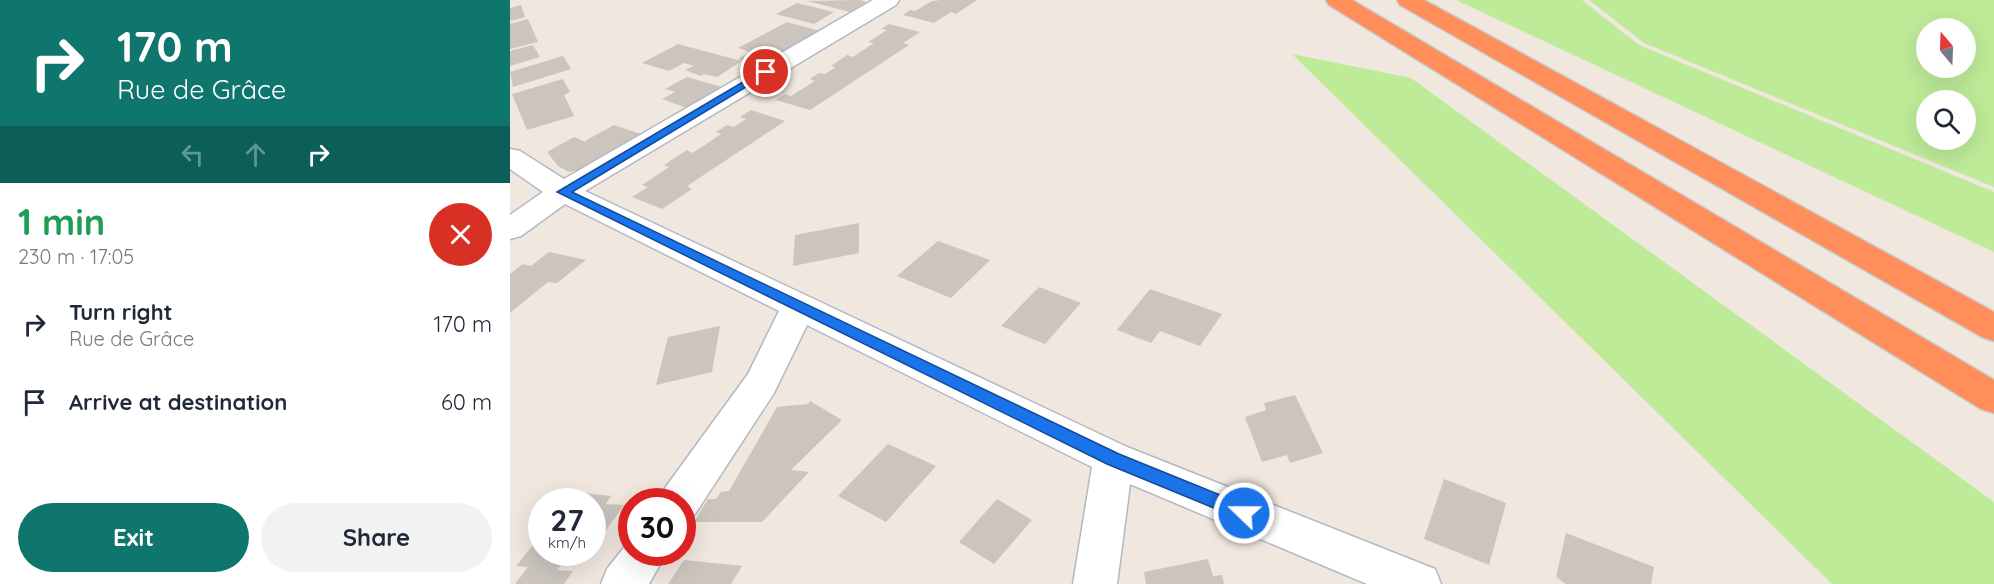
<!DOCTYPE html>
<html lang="en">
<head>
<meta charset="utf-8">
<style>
	body { margin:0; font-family:Quicksand,sans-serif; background:#f2f2f3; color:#1f2937; height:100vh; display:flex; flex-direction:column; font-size:22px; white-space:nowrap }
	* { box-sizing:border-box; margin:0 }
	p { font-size:20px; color:#747a83 }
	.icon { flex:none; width:33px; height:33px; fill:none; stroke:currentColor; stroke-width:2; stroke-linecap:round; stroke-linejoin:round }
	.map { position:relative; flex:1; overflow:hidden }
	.sheet { display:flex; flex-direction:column; background:#fff; width:510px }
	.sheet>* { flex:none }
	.top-card { background:#0f766e; color:#fff; overflow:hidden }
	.needle { width:39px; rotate:341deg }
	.fabs { position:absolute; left:1406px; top:18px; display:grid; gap:12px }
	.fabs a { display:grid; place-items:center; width:60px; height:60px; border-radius:50%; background:#fff; box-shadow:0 6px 24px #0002; font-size:30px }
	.speed { position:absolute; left:18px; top:488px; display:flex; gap:12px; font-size:30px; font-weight:700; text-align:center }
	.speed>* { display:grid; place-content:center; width:78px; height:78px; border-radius:50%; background:#fff; box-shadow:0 6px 24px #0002; line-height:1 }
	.speed small { font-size:15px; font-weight:400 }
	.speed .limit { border:9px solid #d22; background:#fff; color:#111 }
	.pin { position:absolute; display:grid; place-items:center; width:51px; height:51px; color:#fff; margin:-26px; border:3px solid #fff; border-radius:50%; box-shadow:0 2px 6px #0007 }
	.me { position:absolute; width:66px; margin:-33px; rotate:292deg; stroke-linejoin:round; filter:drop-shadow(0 0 4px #0008) }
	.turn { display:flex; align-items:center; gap:21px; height:126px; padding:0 18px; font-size:27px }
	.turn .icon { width:78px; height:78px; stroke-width:2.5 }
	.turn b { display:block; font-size:42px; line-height:51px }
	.lanes { display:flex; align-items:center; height:57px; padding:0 18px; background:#0003; justify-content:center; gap:30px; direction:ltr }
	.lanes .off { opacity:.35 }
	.round { display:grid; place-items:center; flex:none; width:63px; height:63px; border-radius:32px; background:#f2f2f3 }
	.head { display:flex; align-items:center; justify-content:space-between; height:102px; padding:0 18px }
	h1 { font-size:36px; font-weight:800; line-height:45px; color:#1e9e55 }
	.button { display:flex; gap:12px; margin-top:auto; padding:12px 18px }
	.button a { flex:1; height:69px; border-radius:36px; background:#0f766e; color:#fff; font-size:24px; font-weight:800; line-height:69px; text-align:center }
	.button a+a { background:#f2f2f3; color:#1f2937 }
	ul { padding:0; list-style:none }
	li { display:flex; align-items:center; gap:18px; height:78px; padding:0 18px }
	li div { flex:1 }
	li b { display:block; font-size:22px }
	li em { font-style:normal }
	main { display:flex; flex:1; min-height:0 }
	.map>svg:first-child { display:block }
</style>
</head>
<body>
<main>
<section class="sheet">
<div class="top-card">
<div class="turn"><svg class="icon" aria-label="right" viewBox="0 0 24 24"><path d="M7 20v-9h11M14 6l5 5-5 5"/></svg><div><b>170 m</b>Rue de Grâce</div></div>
<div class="lanes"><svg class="icon off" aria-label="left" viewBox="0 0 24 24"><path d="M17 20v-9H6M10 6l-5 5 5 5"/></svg><svg class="icon off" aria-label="ahead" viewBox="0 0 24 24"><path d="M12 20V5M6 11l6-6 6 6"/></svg><svg class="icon" aria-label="right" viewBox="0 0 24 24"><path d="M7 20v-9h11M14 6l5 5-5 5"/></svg></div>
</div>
<div class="head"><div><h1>1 min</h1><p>230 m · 17:05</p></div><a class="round" style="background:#d93025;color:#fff"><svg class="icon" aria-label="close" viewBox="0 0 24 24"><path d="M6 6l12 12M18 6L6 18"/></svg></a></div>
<ul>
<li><svg class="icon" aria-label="right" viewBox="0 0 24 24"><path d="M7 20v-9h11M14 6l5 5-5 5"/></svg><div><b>Turn right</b><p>Rue de Grâce</p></div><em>170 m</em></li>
<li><svg class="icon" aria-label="arrive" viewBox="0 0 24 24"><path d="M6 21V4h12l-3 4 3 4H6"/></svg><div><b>Arrive at destination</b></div><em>60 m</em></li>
</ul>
<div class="button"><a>Exit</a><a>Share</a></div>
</section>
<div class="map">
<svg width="1484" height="584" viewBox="0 0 1484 584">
	<rect width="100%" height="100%" fill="#f0e7df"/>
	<g fill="#beeb98" fill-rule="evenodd">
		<polygon points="946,0 1072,0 1129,45 1484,192 1484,252"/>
		<path d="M1079,0h405v187l-350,-144zM1416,28h39v40h-39zM1416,100h39v40h-39z"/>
		<polygon points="782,54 901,78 1484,502 1484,584 1322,584"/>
	</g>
	<g fill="#cbc5be">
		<polygon points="350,0 356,2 340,12 297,1"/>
		<polygon points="431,0 467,0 446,14 441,12 424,23 393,15 400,10 405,11 422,1"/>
		<polygon points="287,3 299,6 324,12 304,24 266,14"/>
		<polygon points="11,5 15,17 0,21 0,8"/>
		<polygon points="18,19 28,42 0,49 0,24"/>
		<polygon points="277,22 310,31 251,65 228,59 240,52 228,48"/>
		<polygon points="379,24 410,32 393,43 399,45 300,110 266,100 275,94 281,96 305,81 300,79 309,73 315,74 326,67 321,66 337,55 343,57 364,43 358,42 377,30 371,29"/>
		<polygon points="168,44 205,54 232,61 207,77 194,74 191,76 175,70 184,66 174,63 159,71 132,63"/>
		<polygon points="23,45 30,57 0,66 0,51"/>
		<polygon points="53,56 61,69 3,87 0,72"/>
		<polygon points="177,77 212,87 177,108 152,99 165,92 155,89"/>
		<polygon points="53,79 60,92 54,95 64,116 17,130 2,94"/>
		<polygon points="241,110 275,121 177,186 182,189 152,209 122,197 138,187 132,185 159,167 154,165 177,150 182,153 198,143 211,134 206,132 217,125 224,127 236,119 230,117"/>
		<polygon points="104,125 131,134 75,169 59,172 48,166 37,152 64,137 80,144 75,141"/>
		<polygon points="349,223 349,253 283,266 285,235"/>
		<polygon points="428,241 480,260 441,298 387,276"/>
		<polygon points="39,252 76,260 47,283 38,282 0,313 0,274 13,264 21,266"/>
		<polygon points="529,287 571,303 535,344 491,326"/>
		<polygon points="640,289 712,314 690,346 650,331 641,343 607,330"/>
		<polygon points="210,326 202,372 146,385 158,337"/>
		<polygon points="785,395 813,453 780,463 777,455 752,462 735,417 756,410 754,403"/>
		<polygon points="300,401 332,420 281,470 299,472 252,522 184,522 198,499 206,499 211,492 219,491 267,407 298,404"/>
		<polygon points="378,444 426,466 376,522 328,496"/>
		<polygon points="934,479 996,503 979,565 914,539"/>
		<polygon points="63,492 101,496 96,504 114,505 82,550 82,501 57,501"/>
		<polygon points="487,499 522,520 484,564 449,542"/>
		<polygon points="1056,533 1144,567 1141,584 1056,584 1046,577"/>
		<polygon points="32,534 32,552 81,552 73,563 55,561 47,570 63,571 54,584 5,584 18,567 6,566"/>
		<polygon points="698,559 703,576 712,575 714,584 636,584 634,572"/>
		<polygon points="174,560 232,566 221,584 158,584"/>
	</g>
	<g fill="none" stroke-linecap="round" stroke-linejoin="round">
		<defs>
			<g id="minor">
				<polygon points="363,0 389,0 386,5 75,191 617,447 925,569 931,584 857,584 620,484 607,584 563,584 582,467 297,325 264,393 185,514 172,518 172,501 149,501 155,488 238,374 269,311 55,204 11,236 0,239 0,215 33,192 0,169 0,149 10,151 54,179"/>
				<polygon points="122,537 122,552 157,552 139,584 91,584 97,569"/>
			</g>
			<g id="motorway">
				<polygon points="816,0 842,0 1484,380 1484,413 1471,409 819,5"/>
				<polygon points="887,0 914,0 1484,312 1484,341 1472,337 890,5"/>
			</g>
		</defs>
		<use href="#minor" stroke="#b3b8c2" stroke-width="3"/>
		<use href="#motorway" stroke="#c9c9c9" stroke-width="3"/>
		<use href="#minor" fill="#fff" fill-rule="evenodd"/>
		<use href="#motorway" fill="#ff8e5b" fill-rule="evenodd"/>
	</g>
	<polygon fill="#1a73e8" stroke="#114b97" stroke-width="1.5" points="253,70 261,72 62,192 609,454 740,507 743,513 740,518 734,520 728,518 597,464 47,192"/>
</svg>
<div class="fabs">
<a><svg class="needle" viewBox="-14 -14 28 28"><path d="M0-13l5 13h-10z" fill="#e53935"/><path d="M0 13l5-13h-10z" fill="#747a83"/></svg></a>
<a><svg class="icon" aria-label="search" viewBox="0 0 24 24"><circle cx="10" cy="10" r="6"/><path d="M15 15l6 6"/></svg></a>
</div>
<div class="speed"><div>27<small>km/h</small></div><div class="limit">30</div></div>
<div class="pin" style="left:256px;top:72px;background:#d93025"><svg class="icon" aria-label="arrive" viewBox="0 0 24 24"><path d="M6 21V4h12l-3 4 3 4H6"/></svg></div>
<svg class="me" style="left:734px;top:513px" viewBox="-20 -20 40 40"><circle r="17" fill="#1a73e8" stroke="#fff" stroke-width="3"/><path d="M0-11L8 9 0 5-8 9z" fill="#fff"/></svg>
</div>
</main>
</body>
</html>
